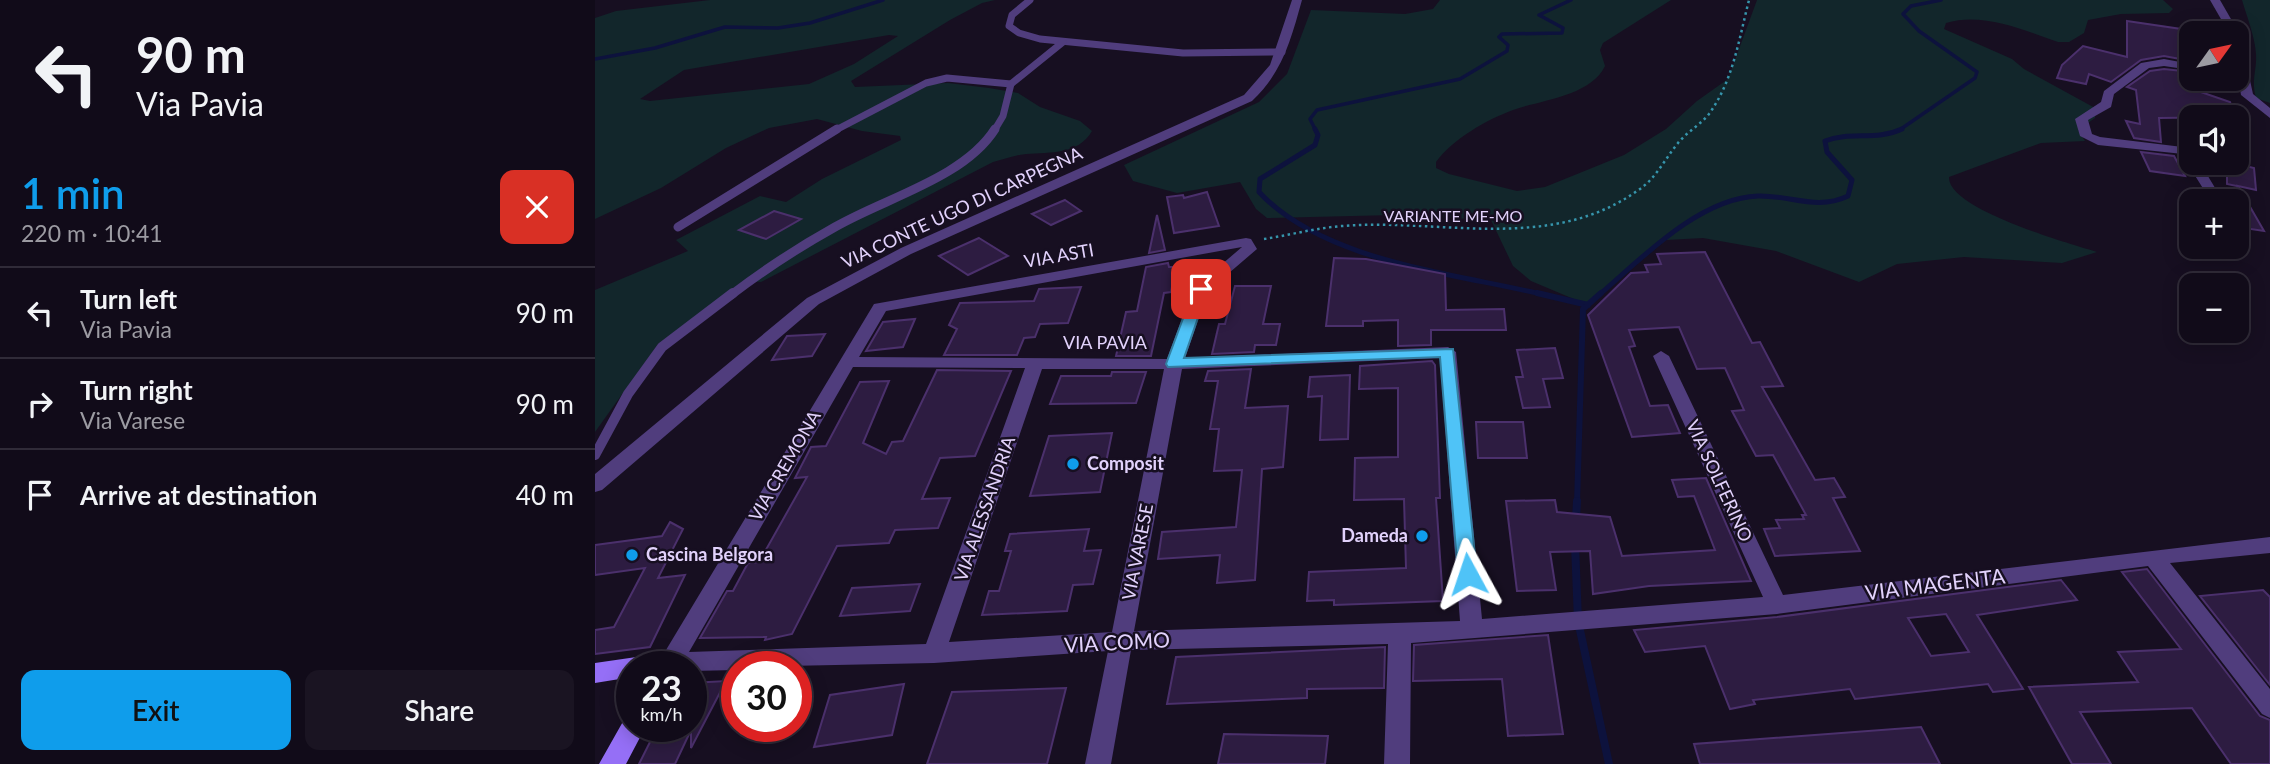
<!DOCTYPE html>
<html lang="en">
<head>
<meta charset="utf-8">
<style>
	body { margin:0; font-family:Lato,sans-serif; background:#1a1422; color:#f1f3f6; height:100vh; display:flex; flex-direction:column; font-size:26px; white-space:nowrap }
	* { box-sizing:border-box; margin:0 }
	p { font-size:23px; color:#9c9ba2 }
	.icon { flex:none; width:38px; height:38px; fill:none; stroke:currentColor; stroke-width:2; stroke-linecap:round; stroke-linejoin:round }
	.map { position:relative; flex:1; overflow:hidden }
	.panel { display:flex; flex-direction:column; background:#110b19; width:595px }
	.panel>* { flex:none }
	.hud { background:#110b19; color:#f1f3f6; overflow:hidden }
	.needle { width:46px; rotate:57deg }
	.tools { position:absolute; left:1584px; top:21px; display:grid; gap:14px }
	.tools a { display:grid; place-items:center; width:70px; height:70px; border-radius:14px; background:#110b19; box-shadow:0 4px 18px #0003,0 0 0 2px #302b38; font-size:35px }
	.speed { position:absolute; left:21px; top:651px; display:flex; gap:14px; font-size:35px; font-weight:700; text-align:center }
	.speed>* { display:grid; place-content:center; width:91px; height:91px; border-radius:50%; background:#110b19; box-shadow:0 4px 18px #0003,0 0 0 2px #302b38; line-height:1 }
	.speed small { font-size:18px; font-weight:400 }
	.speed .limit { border:10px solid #d22; background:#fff; color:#111 }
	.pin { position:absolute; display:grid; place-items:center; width:60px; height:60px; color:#fff; margin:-30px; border-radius:14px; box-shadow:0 4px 10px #0006 }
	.me { position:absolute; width:77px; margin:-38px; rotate:355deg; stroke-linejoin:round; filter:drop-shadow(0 0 5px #0008) }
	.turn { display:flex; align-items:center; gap:24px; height:147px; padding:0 21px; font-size:32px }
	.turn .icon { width:91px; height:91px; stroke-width:2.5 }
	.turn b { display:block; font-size:49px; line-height:60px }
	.round { display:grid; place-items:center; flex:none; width:74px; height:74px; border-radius:14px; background:#1a1422 }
	.summary { display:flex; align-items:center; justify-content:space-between; height:119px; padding:0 21px }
	h1 { font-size:42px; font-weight:600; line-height:52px; color:#0f9deb }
	.primary-button { display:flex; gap:14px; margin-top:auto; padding:14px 21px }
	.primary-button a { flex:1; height:80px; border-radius:14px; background:#0f9deb; color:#111; font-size:28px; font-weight:600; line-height:80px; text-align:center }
	.primary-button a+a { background:#1a1422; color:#f1f3f6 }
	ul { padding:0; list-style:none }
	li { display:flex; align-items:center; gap:21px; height:91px; padding:0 21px; border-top:2px solid #302b38 }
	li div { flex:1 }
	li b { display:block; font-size:26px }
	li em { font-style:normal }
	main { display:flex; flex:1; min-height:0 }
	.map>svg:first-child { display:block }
</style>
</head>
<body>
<main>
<section class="panel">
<div class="hud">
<div class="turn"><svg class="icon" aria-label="left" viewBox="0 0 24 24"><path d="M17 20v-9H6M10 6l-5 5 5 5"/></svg><div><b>90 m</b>Via Pavia</div></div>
</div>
<div class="summary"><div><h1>1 min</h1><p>220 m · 10:41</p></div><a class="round" style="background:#d93025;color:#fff"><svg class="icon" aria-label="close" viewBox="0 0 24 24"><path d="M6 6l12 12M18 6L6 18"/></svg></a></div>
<ul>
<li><svg class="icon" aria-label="left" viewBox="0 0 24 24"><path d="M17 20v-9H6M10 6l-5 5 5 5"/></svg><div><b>Turn left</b><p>Via Pavia</p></div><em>90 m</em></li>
<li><svg class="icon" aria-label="right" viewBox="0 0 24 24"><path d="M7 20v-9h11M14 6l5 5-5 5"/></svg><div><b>Turn right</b><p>Via Varese</p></div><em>90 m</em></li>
<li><svg class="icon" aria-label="arrive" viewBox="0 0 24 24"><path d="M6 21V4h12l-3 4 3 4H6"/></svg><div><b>Arrive at destination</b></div><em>40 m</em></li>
</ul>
<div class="primary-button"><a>Exit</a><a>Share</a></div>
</section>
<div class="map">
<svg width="1675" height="764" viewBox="0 0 1675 764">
	<rect width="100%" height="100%" fill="#170f21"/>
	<g fill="#12262b" fill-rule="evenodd">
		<path d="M115,0h285l-13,3 -32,17 -99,61 4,6 93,-4 41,5 29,5 22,14 40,14 12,10c-14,24 -41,21 -66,23 -11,1 -22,5 -33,8l-232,120 -18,-1 -85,63 -63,88v-142l93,-39 -12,-11 84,-44 26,6 36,-23 79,-39 -1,-4 -38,-5 -45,-12 -48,9 -43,20 -65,40 -66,31v-201l21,-7zM294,35l9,1 -44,28 -45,20 -159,17 -10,-2 44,-29z"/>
		<path d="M845,0h231l-68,43 -3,7 5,16c-14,30 -64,34 -92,44 -27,10 -60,29 -77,52v6l13,6 68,17 28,-4 79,-32 42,-26 31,-28 31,-22 29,-79h406l10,9 -4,4 -48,1 -33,6 -4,13 -15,9h-11c-35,-12 -75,-30 -112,-19l-2,6 68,30 12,10 71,39v10l-17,12 7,11 -44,2 -92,34c-2,32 121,67 148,75l-35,11 -98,-6 -67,7 -38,18 -83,-31 -73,-13 -37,2 -78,65 -57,-24 -18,-15 -22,-46 -97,-5 -127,3 -11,-9 -16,-27 -63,11 -44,-12 -9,-16 135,-63 28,-28 24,-64 94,4 28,-5z"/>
		<path d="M1647,0h28v103l-14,-5c-5,-19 1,-27 0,-44 -1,-17 -9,-37 -14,-54z"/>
	</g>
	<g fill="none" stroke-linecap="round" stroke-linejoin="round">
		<g stroke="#0d123d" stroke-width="3.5">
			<polyline points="0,59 60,48 130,27 183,28 215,23 288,0"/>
			<polyline points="721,131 715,119 722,110 865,79 912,51 913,45 904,37 907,34 967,33 968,28 944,15 976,0"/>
			<polyline points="1303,131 1380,78 1382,72 1324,31 1308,14 1316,6 1346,0"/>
		</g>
		<g stroke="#0d123d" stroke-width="5">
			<path d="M720,129l3,6 -3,10 -55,34 -1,13c65,70 195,81 286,103"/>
			<path d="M1004,295c42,-36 100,-97 159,-99 32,-1 59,15 90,0l4,-16 -25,-28 -2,-11c25,-10 51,0 77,-12"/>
		</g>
		<g stroke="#0d123d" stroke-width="6">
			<polyline points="942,293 993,305"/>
			<polyline points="982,503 988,309 1006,293"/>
		</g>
		<g stroke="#0d123d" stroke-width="8">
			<polyline points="981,519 982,501"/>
			<polyline points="980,544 983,621 1014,764"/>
		</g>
	</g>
	<g fill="#2d1c41" stroke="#4b306c" stroke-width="2" fill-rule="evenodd">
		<polygon points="1532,21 1593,30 1596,33 1596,61 1569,56 1546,60 1516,82 1494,74 1491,84 1462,78 1467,65 1488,46 1532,57"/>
		<polygon points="1569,69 1596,72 1596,79 1621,79 1600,90 1635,102 1640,117 1564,118 1566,142 1539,138 1531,121 1545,124 1541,90 1532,87 1555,71"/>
		<polygon points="1546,152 1579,156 1590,176 1555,171"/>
		<polygon points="1638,163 1659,168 1661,190 1643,186 1669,231 1642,227 1642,186 1632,184 1632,167 1638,168"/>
		<polygon points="612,192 624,226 579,233 572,197 588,195 589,198"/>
		<polygon points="470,200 486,211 456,225 437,214"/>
		<polygon points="179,211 206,219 171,239 144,230"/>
		<polygon points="562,215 570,250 554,253"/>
		<polygon points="384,238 413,256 373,275 344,256"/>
		<polygon points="1110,252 1157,343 1165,342 1188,386 1167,387 1220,480 1239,478 1250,497 1238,498 1265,551 1180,556 1169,529 1185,528 1181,520 1209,519 1207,515 1211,515 1178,455 1161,456 1137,411 1149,410 1130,368 1102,369 1084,327 1034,330 1040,346 1034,347 1055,406 1073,405 1085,433 1037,437 993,315 1036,273 1053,272 1050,265 1066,264 1062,254"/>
		<polygon points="739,258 771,259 850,274 851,310 909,309 911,330 836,330 836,345 803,346 803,320 768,321 768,326 731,326"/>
		<polygon points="573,263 574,267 581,267 576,292 569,293 556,356 521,356 531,312 542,311 551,267"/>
		<polygon points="640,286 676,286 668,324 685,324 681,345 660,345 659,352 617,354 624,324 630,324"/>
		<polygon points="486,287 473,323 445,324 440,337 429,338 422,355 349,355 362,329 354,325 365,303 439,301 444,289"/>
		<polygon points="320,319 308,347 271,351 288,322"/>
		<polygon points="230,334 217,356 177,360 192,336"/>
		<polygon points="960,348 968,378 948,379 955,407 928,408 921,377 928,377 922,350"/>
		<polygon points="837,361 840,365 845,498 841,498 848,601 739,605 739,600 712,601 714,572 811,568 809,499 759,500 760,458 803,457 803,388 764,389 765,366"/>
		<polygon points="656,369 650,408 693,406 688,467 667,469 660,580 622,583 625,555 563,559 567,532 641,527 647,470 619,471 624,429 615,429 623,381 610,381 613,371"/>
		<polygon points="342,370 416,371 380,456 345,458 327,499 355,498 343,528 300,530 294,543 242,546 197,634 170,640 171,637 105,638 132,591 138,591 153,563 164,562 212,477 200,478 216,447 231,446 265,382 294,381 268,443 291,454 297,442 308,441"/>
		<polygon points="517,372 551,372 541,403 455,404 466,376 516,376"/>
		<polygon points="755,375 753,439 725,440 727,396 713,397 715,377"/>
		<polygon points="881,422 928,422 932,458 883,458"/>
		<polygon points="517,433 505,492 435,496 454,436"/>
		<polygon points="1111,478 1156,581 1054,586 998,594 995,551 955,552 961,590 922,591 911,501 960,500 962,512 1015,517 1027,556 1120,550 1099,496 1083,497 1077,480"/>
		<polygon points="75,522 88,529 63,578 90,575 55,647 0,654 0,630 19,627 50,568 0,575 0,545 67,536"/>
		<polygon points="494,529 489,551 506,550 498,584 478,585 472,611 387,615 394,591 404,591 416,551 410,551 415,534"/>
		<polygon points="1552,569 1665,716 1675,720 1675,764 1636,764 1597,708 1485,712 1516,764 1477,764 1434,687 1543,682 1523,652 1586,649 1527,572"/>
		<path d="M1466,580l16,20 -100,15 46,74 -30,3 -5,-8 -133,15 -5,-10 -97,11 2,4 -25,5 -25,-63 -60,6 -11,-22 143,-13zM1351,614l23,38 -38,4 -23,-38z"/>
		<polygon points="325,584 315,611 245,616 257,588"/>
		<polygon points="1668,590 1675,597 1675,685 1605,596"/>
		<polygon points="953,635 968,734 913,736 907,679 818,681 819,645"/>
		<polygon points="790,647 789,688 712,689 712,698 572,704 581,657"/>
		<polygon points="131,681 96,748 96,730 80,764 44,764 63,726 96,726 96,683"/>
		<polygon points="309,684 297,735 219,747 235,695"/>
		<polygon points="471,688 452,764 332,764 357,692"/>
		<polygon points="1326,727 1345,764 1105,764 1099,744"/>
		<polygon points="629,734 733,736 730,764 623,764"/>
	</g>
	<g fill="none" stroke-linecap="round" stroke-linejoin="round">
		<path stroke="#3695ac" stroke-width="2.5" stroke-dasharray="2.5 3.5" stroke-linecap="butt" d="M669,239c26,-4 52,-11 78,-13 99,-8 207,27 295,-35 19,-12 27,-31 41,-48 9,-11 22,-18 31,-29 24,-33 30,-75 40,-114"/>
		<g stroke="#503d7d" stroke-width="7">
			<polyline points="435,0 417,15 414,26 424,33 445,39 588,53 687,52"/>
			<polyline points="239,131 331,83 352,78 416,84"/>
			<polyline points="399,131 408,116 416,84 468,42"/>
		</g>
		<g stroke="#503d7d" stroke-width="9">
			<polyline points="83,227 242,129"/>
			<path d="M136,295c33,-25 68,-48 104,-68 50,-29 129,-49 160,-98"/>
		</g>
		<polyline stroke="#503d7d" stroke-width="10" points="0,455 33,394 67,347 138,293"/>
		<g fill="#503d7d" fill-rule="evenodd">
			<path d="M697,0h10c-11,39 -19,72 -50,101l-341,153 -92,50 -217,186 -7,2v-18l212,-176 94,-50 343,-153 26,-30z"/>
			<polygon points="1615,0 1625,0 1644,33 1643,35 1634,33"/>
			<polygon points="1642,41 1647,44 1658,94 1675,108 1675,118 1646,95 1642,70"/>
			<polygon points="1569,59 1596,64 1596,70 1569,66 1554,68 1519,94 1516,107 1493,120 1497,134 1505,137 1596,148 1596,163 1605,163 1628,201 1616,201 1592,163 1594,160 1588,154 1503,145 1485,136 1480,119 1506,102 1509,91 1546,63"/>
			<path d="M651,238l5,1 6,10 -49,42 -23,67 263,-11 8,5 26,267 281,-22 -110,-241 8,-5 8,5 114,239 487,-58v16l-100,10 100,126v29l-8,-4 -114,-148 -371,48 -366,29 -1,121h-26l4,-120 -257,6 -20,114h-26l23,-113 -174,12 -197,4v3l-46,1v-4h-29l-3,-5 4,-7 211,-351zM647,247l-49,42 -26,70 -308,-2 27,-46zM845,358l20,263 -326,10 48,-262zM258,367l172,1 -99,276 -237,8zM447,369h122l-52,263 -163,10z"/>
		</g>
		<g fill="#956ff6" fill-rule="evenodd">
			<polygon points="76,652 84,655 88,662 85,667 37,667 37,677 0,683 0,663"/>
			<polygon points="37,716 37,726 51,726 31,764 4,764 30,718"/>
		</g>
	</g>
	<polygon fill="#4fc3f7" stroke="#337fa1" stroke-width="2" points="606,285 613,289 589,358 858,349 882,574 879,579 866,579 863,574 845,357 573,367 571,364 599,289"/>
	<g fill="#0f9deb" stroke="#170f21" stroke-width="2.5">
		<circle cx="478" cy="464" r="7"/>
		<circle cx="827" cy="536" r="7"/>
		<circle cx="37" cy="555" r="7"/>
	</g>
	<g text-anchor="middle" stroke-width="5" stroke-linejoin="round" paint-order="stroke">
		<g font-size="16" fill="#e2d2fc" stroke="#170f21">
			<text x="858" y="222">VARIANTE ME-MO</text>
		</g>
		<g font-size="18" fill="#e2d2fc" stroke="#170f21">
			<text transform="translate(367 208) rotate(-25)" y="6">VIA CONTE UGO DI CARPEGNA</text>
			<text transform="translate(464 256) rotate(-10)" y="6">VIA ASTI</text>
			<text x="510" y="349">VIA PAVIA</text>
			<text transform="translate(190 466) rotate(-60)" y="6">VIA CREMONA</text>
			<text transform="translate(1124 481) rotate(65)" y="6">VIA SOLFERINO</text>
			<text transform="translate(390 509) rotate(-71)" y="6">VIA ALESSANDRIA</text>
			<text transform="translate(543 552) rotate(-79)" y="6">VIA VARESE</text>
		</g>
		<g font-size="18" font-weight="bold" fill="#e2d2fc" stroke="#170f21" text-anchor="start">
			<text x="492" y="470">Composit</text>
			<text x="813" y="542" text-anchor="end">Dameda</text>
			<text x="51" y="561">Cascina Belgora</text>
		</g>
		<g font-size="21" fill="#e2d2fc" stroke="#170f21">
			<text transform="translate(1340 585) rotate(-7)" y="7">VIA MAGENTA</text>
			<text transform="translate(522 643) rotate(-3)" y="7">VIA COMO</text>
		</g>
	</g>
</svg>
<div class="tools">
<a><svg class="needle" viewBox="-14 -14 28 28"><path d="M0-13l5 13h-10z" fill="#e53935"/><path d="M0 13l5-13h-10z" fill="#9c9ba2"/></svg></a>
<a><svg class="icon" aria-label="sound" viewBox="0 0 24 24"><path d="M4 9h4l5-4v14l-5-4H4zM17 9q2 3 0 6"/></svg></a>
<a>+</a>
<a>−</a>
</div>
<div class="speed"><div>23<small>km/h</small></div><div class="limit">30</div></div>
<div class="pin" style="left:606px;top:289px;background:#d93025"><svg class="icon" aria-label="arrive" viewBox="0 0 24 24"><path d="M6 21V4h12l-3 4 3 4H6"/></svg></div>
<svg class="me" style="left:873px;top:574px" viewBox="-20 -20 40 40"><path d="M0-17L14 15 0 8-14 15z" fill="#4fc3f7" stroke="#fff" stroke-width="4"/></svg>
</div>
</main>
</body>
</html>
